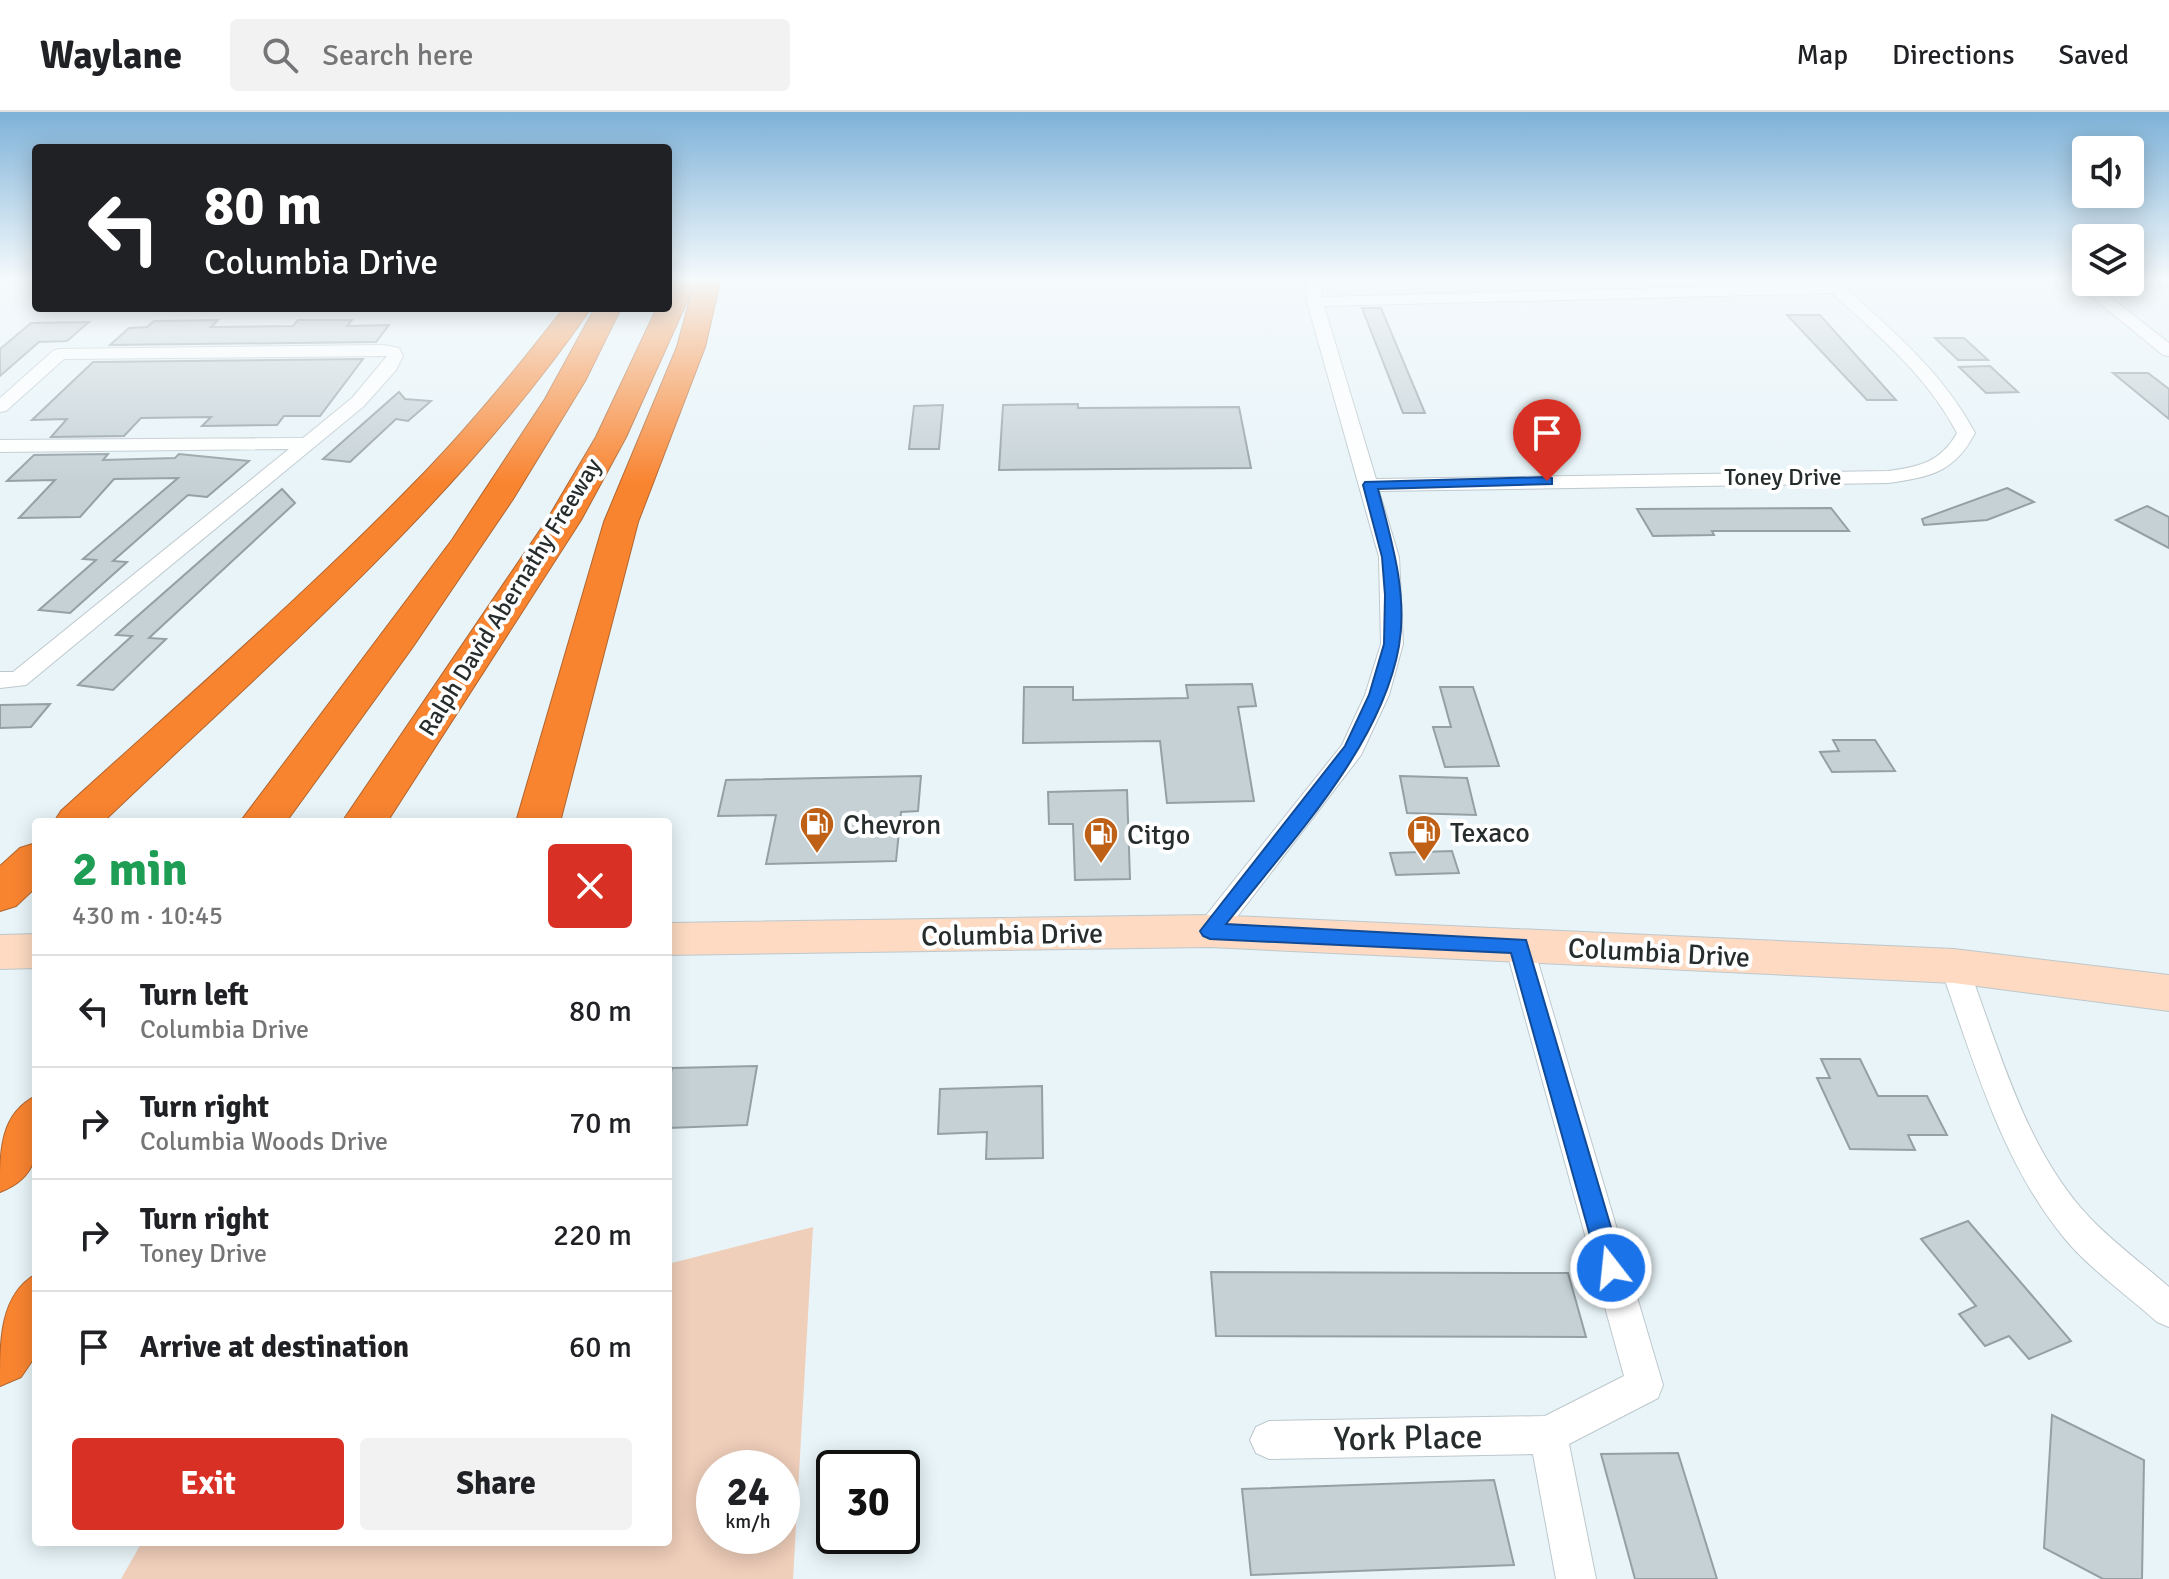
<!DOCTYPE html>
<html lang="en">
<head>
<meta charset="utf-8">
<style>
	body { margin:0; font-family:Signika,sans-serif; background:#f2f2f2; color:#202124; height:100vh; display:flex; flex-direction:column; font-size:30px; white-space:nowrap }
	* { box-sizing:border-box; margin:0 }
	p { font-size:26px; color:#757577 }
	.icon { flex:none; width:44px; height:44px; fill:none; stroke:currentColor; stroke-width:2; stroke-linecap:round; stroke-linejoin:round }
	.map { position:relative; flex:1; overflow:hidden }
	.drawer { position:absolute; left:32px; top:706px; width:640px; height:728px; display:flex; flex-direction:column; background:#fff; border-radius:8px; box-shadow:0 4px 20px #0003 }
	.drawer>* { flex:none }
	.banner { position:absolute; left:32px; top:32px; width:640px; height:168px; border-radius:8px; box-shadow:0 4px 20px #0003; background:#202124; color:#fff; overflow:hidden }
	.tools { position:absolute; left:2072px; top:24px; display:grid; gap:16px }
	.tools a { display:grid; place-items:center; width:72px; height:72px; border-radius:8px; background:#fff; box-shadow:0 4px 20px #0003; font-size:40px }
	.speed { position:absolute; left:696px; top:1338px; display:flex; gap:16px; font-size:40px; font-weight:700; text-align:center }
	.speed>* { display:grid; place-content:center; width:104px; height:104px; border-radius:50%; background:#fff; box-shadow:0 4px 20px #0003; line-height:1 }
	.speed small { font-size:20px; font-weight:400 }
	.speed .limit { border:4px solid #111; border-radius:12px; background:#fff; color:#111 }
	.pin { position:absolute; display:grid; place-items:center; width:68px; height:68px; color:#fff; margin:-82px -34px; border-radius:50% 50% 50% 0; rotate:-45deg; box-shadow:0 0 8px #0007 }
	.pin .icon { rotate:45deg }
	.me { position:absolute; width:88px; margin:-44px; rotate:344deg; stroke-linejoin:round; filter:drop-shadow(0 0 6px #0008) }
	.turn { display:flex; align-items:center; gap:28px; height:168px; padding:0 40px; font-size:36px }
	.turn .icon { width:104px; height:104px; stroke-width:2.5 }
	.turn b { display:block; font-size:56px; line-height:68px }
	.round { display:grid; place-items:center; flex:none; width:84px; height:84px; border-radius:8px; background:#f2f2f2 }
	.summary { display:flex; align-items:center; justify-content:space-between; height:136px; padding:0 40px }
	h1 { font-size:48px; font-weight:700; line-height:60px; color:#1e9e55 }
	.primary-button { display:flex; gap:16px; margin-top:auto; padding:16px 40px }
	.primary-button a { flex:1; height:92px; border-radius:8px; background:#d93025; color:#fff; font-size:32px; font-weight:700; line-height:92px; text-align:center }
	.primary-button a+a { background:#f2f2f2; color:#202124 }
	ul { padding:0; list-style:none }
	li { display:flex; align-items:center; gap:24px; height:112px; padding:0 40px; border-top:2px solid #e0e0e0 }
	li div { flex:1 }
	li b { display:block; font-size:30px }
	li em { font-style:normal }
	header { display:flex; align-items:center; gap:48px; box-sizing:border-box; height:112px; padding:0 40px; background:#fff; border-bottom:2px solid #e0e0e0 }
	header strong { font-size:38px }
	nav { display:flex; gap:44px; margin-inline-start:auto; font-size:28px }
	.search { width:560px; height:72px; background:#f2f2f2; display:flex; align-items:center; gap:20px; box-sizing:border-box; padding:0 28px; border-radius:8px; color:#757577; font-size:30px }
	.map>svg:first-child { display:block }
</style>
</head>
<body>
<header>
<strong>Waylane</strong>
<div class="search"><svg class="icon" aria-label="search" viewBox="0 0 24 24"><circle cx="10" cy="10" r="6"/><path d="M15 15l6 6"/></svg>Search here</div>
<nav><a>Map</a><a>Directions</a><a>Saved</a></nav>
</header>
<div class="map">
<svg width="2169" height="1467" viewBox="0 0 2169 1467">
	<rect width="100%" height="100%" fill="#e8f4f8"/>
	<path fill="#efceba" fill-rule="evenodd" d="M813,1115l-20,352h-672l21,-37h526v-278zM714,1356h68v68h-68z"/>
	<g fill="#c5d1d5" stroke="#94a0a4" stroke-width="2">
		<polygon points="1362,196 1381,196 1425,301 1403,301"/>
		<polygon points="1787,203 1820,203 1896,288 1867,288"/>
		<polygon points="218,208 211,215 293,214 298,208 352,208 347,214 389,213 376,230 110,233 129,216 147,215 154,209"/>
		<polygon points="89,210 67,229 39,230 0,264 0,237 31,211"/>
		<polygon points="1935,226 1964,226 1988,248 1958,248"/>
		<polygon points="363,247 320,304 284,304 277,313 202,314 211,305 141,306 124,324 51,325 67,307 32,308 93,250"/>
		<polygon points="1990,254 2018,280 1986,281 1959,255"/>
		<polygon points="2113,261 2148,261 2169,277 2169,307"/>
		<polygon points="399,280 405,287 431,289 408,309 396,307 350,350 323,347"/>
		<polygon points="1078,292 1078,296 1239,295 1251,356 999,358 1003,293"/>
		<polygon points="943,293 939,337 909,337 914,294"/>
		<polygon points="108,342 103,348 175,346 179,342 249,349 207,385 188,383 113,449 127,450 70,501 39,498 96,448 83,447 178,366 114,367 80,405 19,406 55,368 7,369 34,343"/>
		<polygon points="2007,376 2034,390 1987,408 1924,413 1922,407"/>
		<polygon points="282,377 295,391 149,526 166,527 113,578 78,573 132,524 116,523"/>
		<polygon points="2147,394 2169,405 2169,436 2116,408"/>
		<polygon points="1831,396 1849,419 1712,419 1714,423 1653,424 1637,397"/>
		<polygon points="1252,572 1256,594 1238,595 1254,689 1167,691 1160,629 1023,631 1024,575 1073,575 1073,588 1188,586 1186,573"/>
		<polygon points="1440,575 1473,575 1499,654 1445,655 1433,615 1451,615"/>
		<polygon points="50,592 31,615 0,616 0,593"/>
		<polygon points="1833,628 1875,628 1895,659 1832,660 1820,640 1839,639"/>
		<polygon points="921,664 918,699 901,700 896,749 766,752 776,703 718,704 726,668"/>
		<polygon points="1400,664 1467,666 1476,703 1407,701"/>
		<polygon points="1127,678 1130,767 1075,768 1073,712 1049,712 1048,680"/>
		<polygon points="1452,739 1459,761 1396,763 1390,741"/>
		<polygon points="1821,947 1860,947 1878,984 1927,984 1947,1023 1908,1023 1915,1038 1850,1037 1817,966 1830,966"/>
		<polygon points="757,954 747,1013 668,1016 668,973 672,956"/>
		<polygon points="1042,974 1043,1046 986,1047 987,1020 938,1022 940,977"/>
		<polygon points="1968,1109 2071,1229 2029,1247 2009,1224 1985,1234 1959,1202 1976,1194 1921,1127"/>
		<polygon points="1211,1160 1568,1161 1586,1225 1216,1224"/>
		<polygon points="2052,1303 2144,1348 2142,1467 2103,1467 2044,1436"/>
		<polygon points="1678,1341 1717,1467 1635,1467 1601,1342"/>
		<polygon points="1494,1368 1514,1453 1251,1463 1242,1377"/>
	</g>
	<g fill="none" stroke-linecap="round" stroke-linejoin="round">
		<defs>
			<g id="minor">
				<path d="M1306,166h14l2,19 500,-13 -4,-6h16c52,47 108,92 141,155 -21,40 -45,44 -87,50l-509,8 20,66 4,87 -14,51 -28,60 -141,184 -10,3 -10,-3 -4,-8 4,-8 142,-178 23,-50 16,-51 -2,-87 -72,-255zM1832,181c46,42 96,84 125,140 -16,29 -38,34 -69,38l-512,8 -52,-173z"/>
				<polygon points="2069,166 2085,166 2086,170 2091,170 2169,231 2169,244 2163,243"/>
				<polygon points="2130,166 2169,166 2169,174 2125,172 2123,170 2130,170"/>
				<polygon points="384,233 399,236 403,244 396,258 364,294 26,573 0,576 0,560 13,560 289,337 0,340 0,328 303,326 352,286 387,244 64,247 6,299 0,300 0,286 54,238 60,237"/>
				<polygon points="1519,822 1529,825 1533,833 1663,1273 1658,1286 1569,1332 1596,1467 1556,1467 1533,1342 1269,1347 1256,1341 1250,1328 1256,1315 1269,1309 1545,1304 1624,1264 1505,833 1509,825"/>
				<path d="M1954,842l10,4 4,8c32,85 58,185 122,252 24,25 53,46 79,69v40l-12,-5c-30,-27 -66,-52 -92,-83 -64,-77 -92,-180 -125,-273l4,-8z"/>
			</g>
			<g id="secondary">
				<polygon points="1210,803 1954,837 2169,863 2169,899 1954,871 1210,835 668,843 668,811"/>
				<polygon points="36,822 36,856 0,857 0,823"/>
			</g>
			<g id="motorway">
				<polygon points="671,166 721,166 705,235 638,410 560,710 516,710 604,410 677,235 693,176 626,325 581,408 387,710 342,710 547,408 596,325 657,196 668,196 668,173"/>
				<path d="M564,196h27c-134,195 -318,351 -488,514h-49l7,-11c123,-112 250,-221 365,-340 50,-52 94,-107 138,-163z"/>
				<polygon points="595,196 621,196 585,269 513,387 412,536 286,710 240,710 452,428 545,287"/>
				<polygon points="36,731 36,775 16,794 0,799 0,754 20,736"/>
				<path d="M36,984c0,43 11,78 -36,96 0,-42 0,-78 36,-96z"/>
				<path d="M36,1162v81l-15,22 -21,9c0,-47 0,-91 36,-112z"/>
			</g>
		</defs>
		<use href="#minor" stroke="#bdc8cd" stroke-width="2"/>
		<use href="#secondary" stroke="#bdc8cd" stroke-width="2"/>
		<use href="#motorway" stroke="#b0652f" stroke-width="2"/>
		<use href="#minor" fill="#fff" fill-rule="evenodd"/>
		<use href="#secondary" fill="#fddac1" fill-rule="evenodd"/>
		<use href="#motorway" fill="#f98430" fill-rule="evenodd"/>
	</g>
	<linearGradient id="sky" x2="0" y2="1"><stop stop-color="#7eb2d8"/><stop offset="0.45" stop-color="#f5fafc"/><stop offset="1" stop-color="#f5fafc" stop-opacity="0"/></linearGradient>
	<rect width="2169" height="371" fill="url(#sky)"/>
	<path fill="#1a73e8" stroke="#114b97" stroke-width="2" d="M1547,365l5,1v6l-174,5c13,50 30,104 21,157 -18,102 -110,197 -173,278l300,16 97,328 -3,9 -9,3 -8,-3 -4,-9 -88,-315 -301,-14 -7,-3 -3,-5 145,-185 24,-51 15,-51 1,-49 -3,-38 -19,-72 2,-3z"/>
	<defs>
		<symbol id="fuel-pin" viewBox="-11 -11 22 30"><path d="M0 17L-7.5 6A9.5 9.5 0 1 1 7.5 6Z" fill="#bf6017" stroke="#fff"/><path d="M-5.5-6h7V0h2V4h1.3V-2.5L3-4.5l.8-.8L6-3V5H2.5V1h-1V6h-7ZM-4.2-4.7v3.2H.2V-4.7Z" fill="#fff"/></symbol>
	</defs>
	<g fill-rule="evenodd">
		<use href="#fuel-pin" x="797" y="692" width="40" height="54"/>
		<use href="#fuel-pin" x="1404" y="700" width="40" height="54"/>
		<use href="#fuel-pin" x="1081" y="702" width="40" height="54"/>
	</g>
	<g text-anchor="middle" stroke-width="8" stroke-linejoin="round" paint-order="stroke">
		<g font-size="24" fill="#272c2d" stroke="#fff">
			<text x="1783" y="373">Toney Drive</text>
			<text transform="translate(510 485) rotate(-58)" y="8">Ralph David Abernathy Freeway</text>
		</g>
		<g font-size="28" fill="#272c2d" stroke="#fff" text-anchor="start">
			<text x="843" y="722">Chevron</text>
			<text x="1450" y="730">Texaco</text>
			<text x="1127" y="732">Citgo</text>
		</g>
		<g font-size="28" fill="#272c2d" stroke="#fff">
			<text transform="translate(1012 822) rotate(-1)" y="10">Columbia Drive</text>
			<text transform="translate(1659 840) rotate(3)" y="10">Columbia Drive</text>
		</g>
		<g font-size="34" fill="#272c2d" stroke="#fff">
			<text transform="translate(1408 1325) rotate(-1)" y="12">York Place</text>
		</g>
	</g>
</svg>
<div class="tools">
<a><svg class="icon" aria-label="sound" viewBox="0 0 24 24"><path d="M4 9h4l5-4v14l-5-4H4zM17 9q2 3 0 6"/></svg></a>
<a><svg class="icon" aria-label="layers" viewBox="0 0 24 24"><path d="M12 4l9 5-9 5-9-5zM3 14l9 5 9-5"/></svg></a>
</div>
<div class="speed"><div>24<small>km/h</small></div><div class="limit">30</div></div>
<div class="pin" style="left:1547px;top:369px;background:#d93025"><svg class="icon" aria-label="arrive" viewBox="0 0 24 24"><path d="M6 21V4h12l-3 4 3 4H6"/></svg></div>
<svg class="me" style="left:1611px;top:1156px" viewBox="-20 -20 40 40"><circle r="17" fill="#1a73e8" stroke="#fff" stroke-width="3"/><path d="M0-11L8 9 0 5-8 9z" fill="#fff"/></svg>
<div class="banner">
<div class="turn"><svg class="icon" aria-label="left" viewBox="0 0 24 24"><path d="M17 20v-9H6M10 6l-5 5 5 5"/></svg><div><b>80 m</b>Columbia Drive</div></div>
</div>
<section class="drawer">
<div class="summary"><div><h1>2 min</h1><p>430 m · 10:45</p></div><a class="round" style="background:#d93025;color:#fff"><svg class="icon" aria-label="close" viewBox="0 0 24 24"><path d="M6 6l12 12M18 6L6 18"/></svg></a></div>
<ul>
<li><svg class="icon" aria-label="left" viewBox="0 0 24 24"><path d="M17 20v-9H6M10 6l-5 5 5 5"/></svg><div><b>Turn left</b><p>Columbia Drive</p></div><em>80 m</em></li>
<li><svg class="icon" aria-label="right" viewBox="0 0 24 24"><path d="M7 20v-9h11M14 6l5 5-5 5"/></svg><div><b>Turn right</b><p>Columbia Woods Drive</p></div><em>70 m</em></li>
<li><svg class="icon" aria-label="right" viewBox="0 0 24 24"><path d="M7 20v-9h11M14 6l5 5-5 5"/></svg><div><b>Turn right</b><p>Toney Drive</p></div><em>220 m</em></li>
<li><svg class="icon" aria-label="arrive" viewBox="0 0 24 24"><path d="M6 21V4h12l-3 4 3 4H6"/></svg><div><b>Arrive at destination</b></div><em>60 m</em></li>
</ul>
<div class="primary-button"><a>Exit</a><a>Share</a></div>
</section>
</div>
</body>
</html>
